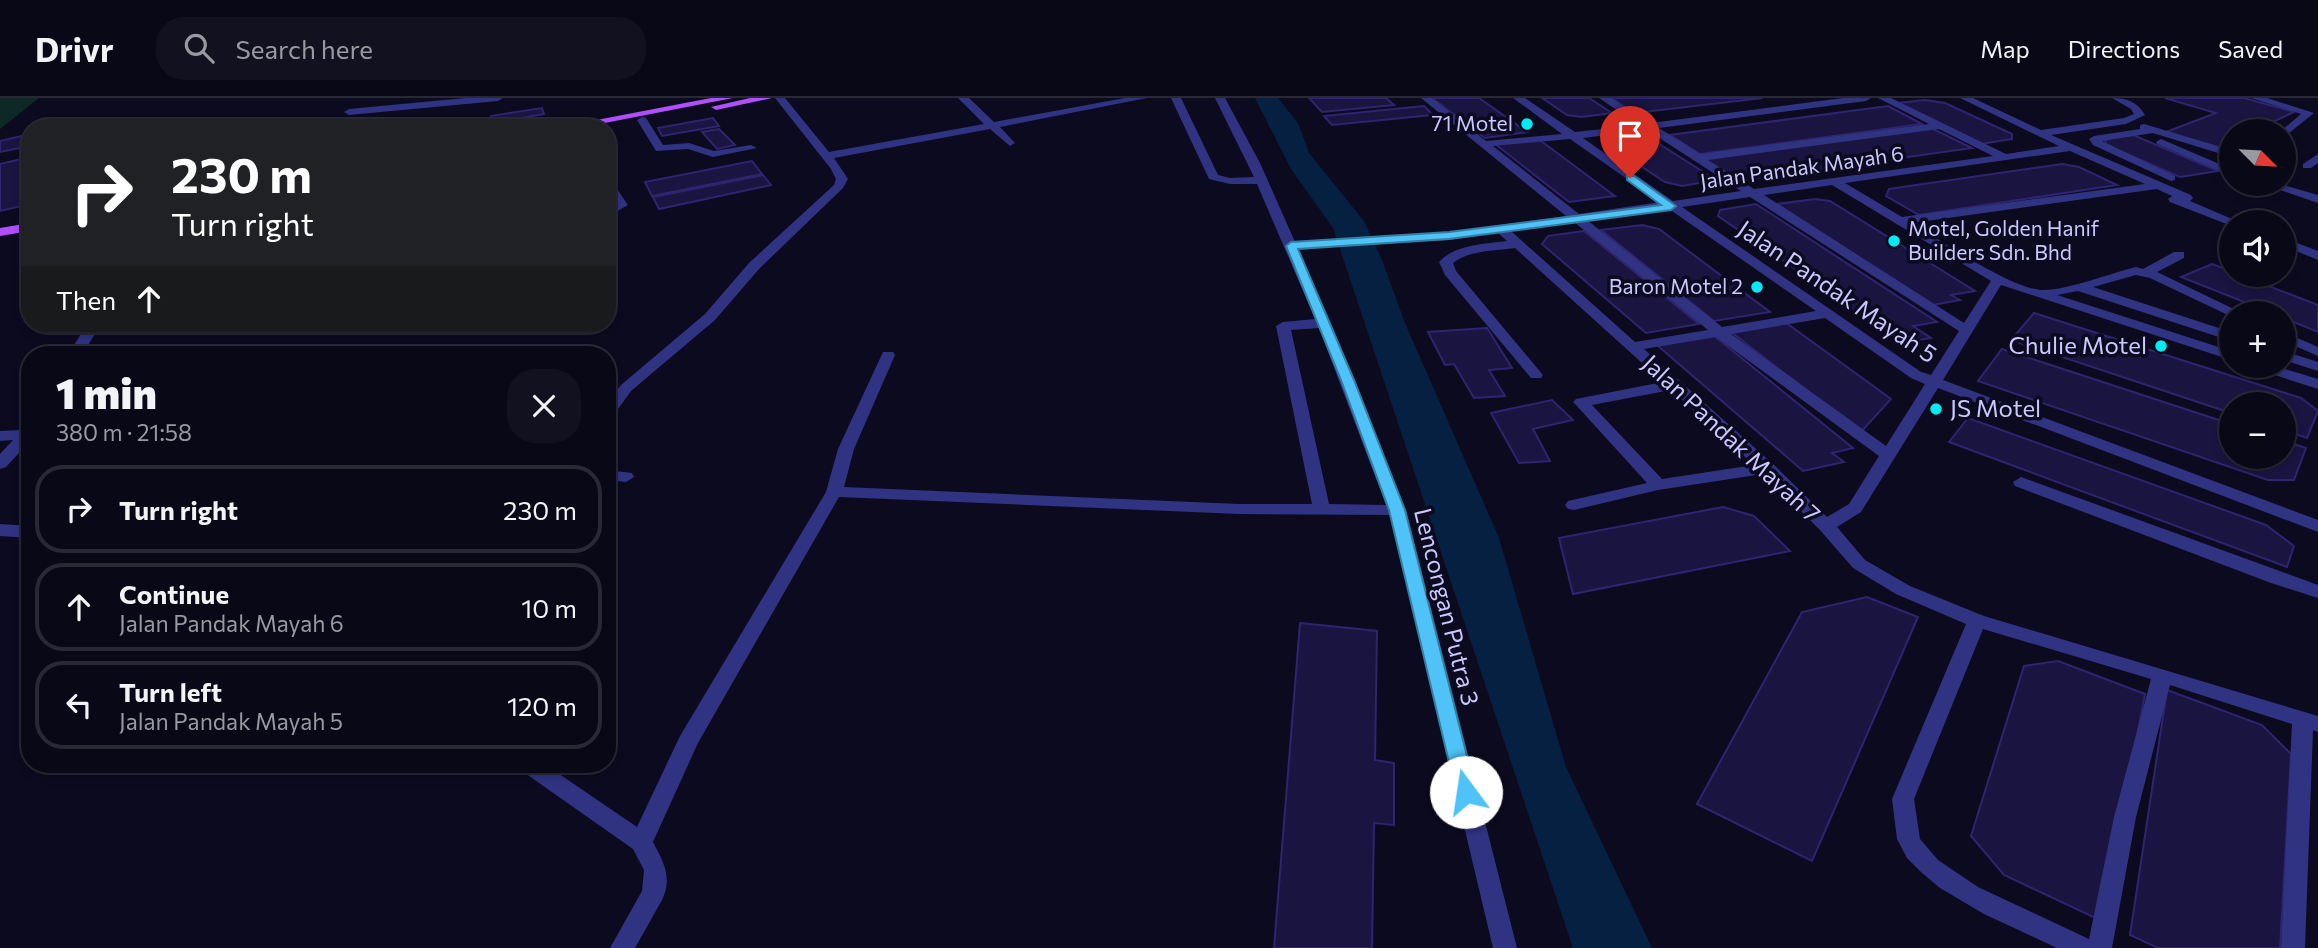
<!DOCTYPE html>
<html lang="en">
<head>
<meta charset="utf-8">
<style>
	body { margin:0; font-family:Commissioner,sans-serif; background:#121120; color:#f1f3f6; height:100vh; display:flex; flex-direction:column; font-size:26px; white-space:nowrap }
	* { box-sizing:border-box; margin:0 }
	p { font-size:23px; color:#999aa1 }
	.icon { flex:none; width:38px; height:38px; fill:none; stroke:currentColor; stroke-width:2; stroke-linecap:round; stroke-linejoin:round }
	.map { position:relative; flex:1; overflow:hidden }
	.drawer { position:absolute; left:21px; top:248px; width:595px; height:427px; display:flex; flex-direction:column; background:#090817; border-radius:28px; box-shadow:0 4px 10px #0003,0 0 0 2px #292936 }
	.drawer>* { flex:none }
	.guide { position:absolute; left:21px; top:21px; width:595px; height:214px; border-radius:28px; box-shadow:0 4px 10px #0003,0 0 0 2px #292936; background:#202124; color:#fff; overflow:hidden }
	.needle { width:46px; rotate:114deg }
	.controls { position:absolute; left:2219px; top:21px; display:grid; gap:14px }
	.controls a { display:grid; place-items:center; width:77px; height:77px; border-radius:50%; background:#090817; box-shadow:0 4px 10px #0003,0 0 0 2px #292936; font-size:35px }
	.pin { position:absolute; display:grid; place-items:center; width:60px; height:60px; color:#fff; margin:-72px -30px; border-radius:50% 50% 50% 0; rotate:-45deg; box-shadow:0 0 7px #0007 }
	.pin .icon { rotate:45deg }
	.me { position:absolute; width:77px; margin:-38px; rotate:346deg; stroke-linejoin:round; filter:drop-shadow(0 0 5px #0008) }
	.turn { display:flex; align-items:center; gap:24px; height:147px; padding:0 35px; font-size:32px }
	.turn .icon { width:91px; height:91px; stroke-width:2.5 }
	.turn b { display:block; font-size:49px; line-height:60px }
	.then { display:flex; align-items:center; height:66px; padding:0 35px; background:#0003; gap:14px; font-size:26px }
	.round { display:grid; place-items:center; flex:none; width:74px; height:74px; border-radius:28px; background:#121120 }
	.summary { display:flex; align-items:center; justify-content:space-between; height:119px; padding:0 35px }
	h1 { font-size:42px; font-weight:800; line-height:52px }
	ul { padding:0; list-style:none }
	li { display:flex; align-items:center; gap:21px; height:88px; margin:0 14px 10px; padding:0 21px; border:4px solid #292936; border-radius:28px }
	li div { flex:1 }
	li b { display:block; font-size:26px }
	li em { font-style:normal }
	header { display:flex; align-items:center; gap:42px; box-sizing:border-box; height:98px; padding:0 35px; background:#090817; border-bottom:2px solid #292936 }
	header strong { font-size:33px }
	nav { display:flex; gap:38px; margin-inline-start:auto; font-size:24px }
	.search { width:490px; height:63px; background:#121120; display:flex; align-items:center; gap:18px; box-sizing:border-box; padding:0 24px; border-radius:28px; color:#999aa1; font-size:26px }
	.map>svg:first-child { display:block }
</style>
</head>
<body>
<header>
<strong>Drivr</strong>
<div class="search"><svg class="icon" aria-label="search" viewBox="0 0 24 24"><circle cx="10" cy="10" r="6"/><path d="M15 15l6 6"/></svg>Search here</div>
<nav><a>Map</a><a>Directions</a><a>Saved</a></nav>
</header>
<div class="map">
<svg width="2318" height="850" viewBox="0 0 2318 850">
	<rect width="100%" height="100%" fill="#0c0a1f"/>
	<polygon fill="#0d2926" points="0,0 39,0 0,31"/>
	<polygon fill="#062041" points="1255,0 1278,0 1298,25 1309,55 1364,123 1382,162 1405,225 1499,440 1566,669 1652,850 1573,850 1333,130 1291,71"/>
	<g fill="#1a1441" stroke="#2e2470" stroke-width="2">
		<polygon points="1309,0 1386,0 1394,7 1322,14"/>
		<polygon points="1432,0 1479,0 1527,34 1485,40"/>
		<polygon points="1542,0 1589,0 1612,15 1581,19 1567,17"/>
		<polygon points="1611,0 1763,0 1635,15"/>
		<polygon points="2165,0 2244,0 2294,14 2253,33 2231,33 2231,43 2218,50 2166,34 2216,15"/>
		<polygon points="1925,2 1945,5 2012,36 2012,41 1981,46 1897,5"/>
		<polygon points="1424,8 1433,17 1332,27 1324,18"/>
		<polygon points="1888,8 1922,26 1700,56 1670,37"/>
		<polygon points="542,10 544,16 493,25 491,18"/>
		<polygon points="713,20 719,28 662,38 658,30"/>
		<polygon points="1931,30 1972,50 1738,83 1703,60"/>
		<polygon points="719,31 735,47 717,51 702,34"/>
		<polygon points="1642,35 1716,82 1682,88 1665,84 1606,45 1610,40"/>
		<polygon points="30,36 30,48 0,54 0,43"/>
		<polygon points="2133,37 2218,73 2180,79 2106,47 2105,41"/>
		<polygon points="1537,40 1615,98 1569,104 1495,46"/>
		<polygon points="30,59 30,106 0,113 0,66"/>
		<polygon points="752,63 762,76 652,98 645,84"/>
		<polygon points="2062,66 2079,69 2117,87 1919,117 1886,98 1889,91"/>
		<polygon points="763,77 771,87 659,111 653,99"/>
		<polygon points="1815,101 1830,103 1975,193 1951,197 1960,202 1933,207 1777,106"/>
		<polygon points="1756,106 1937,224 1913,228 1931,240 1903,245 1718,118 1720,112"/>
		<polygon points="1642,127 1659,131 1770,214 1714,223 1601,132"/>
		<polygon points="1584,133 1699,226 1646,235 1542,146 1548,138"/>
		<polygon points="2212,166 2231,173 2231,177 2240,177 2318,207 2318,234 2284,220 2284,215 2272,215 2181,179"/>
		<polygon points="2034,215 2301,300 2318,313 2307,340 2284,332 2284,306 2231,306 2231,315 2011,242"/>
		<polygon points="1785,224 1891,301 1861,334 1731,234"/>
		<polygon points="1487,230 1512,270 1489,272 1505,298 1474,300 1454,266 1445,267 1428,234"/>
		<polygon points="1713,237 1853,350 1832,355 1844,364 1803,373 1657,247"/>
		<polygon points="2002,251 2231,326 2231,359 2284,359 2284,343 2306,350 2294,382 2268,382 1978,283"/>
		<polygon points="1552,302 1573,322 1533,331 1550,363 1519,365 1491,315"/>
		<polygon points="1968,320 2266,427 2294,448 2287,469 1949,344"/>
		<polygon points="1723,409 1754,418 1790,453 1573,496 1559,440"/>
		<polygon points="1867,499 1918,519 1812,763 1697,706 1802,514"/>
		<polygon points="1300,525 1377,533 1375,662 1394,665 1394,727 1374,725 1372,850 1274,850"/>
		<polygon points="2058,563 2145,596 2102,823 2004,777 1971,738 2024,568"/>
		<polygon points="2167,592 2262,627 2291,656 2280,850 2158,850 2130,837"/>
	</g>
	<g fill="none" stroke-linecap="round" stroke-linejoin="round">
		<g fill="#303382" fill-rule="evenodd">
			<polygon points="465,0 503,0 498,3 349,17 344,14 349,11"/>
			<polygon points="775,0 785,0 829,54 984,26 958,0 969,0 994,24 1125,0 1147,0 1000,29 1015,45 1010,48 990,31 834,60 848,81 843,90 759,171 715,222 631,293 613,318 607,320 607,304 621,287 705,216 749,165 834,87 836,81 831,71"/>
			<path d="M1171,0h10l37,77 12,3 24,-1 -39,-79h10l35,65 35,79 154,-10 117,-16 -145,-118h11l54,43 76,-7 -49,-36h12l50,34 64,-7 -40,-27h12l40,25 192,-25h28l-5,3 -207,27 41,26 229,-30 -51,-26h13l115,56 53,-8 -99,-48h13l68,32 83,-12 10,-4 -3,-5 -19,-11c16,0 25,4 33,17l-19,9 -75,11 140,60 2,3 -3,3 49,21 -10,3 -59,-23 -2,-3 4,-3 -15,-7 -245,34c30,18 96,64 129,67 25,1 70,-17 95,-23l7,2 31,-17h10v6l-27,14 85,41h-11l-1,3 -80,-38 -14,-3 -43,12 138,45v9l-153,-50 -21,4 174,56v9l-230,-75 -58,95 375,140v12l-380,-144 -77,124 -24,15 28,33 45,26 74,30 334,100v16l-5,-2 -8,218h-24l11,-224 -122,-39 -34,132 -24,131h-55l-73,-34 -44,-26 -18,-15 -15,-15 -10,-19 -5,-40 74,-175 -70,-30 -43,-26 -33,-38 -57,-56 -105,16 -84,20 -6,-1 -3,-4 3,-4 79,-18 -71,-78 -3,-3 3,-3 87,-17 -148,-134c-21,3 -45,2 -62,15l3,8 87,104 -2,3h-10l-86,-103 -6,-13c17,-18 46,-18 68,-21l-9,-8 -49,7 -151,9 33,74 75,187 111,438h-24l-103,-433 -151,-1 -400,-17 -141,246 -45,99c10,19 20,36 9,58l-27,48h-25l32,-57 2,-21 -11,-21 -111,-78 -3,-6h27l91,62 43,-91 146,-244 12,-43 45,-97h10l2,3 -41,94 -10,38 395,17h73l-36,-178 7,-4 32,-3 -58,-135h-27l-21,-5zM1939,31l54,27 -239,33 -46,-29zM1647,32l94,61 -68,10 -90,-63zM1570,41l90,63 -81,12 -86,-68zM2070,53l75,33 -243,33 -57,-34zM1832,87l159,96 -27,42 -200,-128zM1750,99l209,134 -28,44 -10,-3 -239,-165zM1669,111l147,102 -94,16 -135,-107zM1574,124l134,108 -73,12 -124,-111zM1825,220l86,60 14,6 -39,62 -155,-112zM1319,230l67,177 -57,-1 -38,-174zM1716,239l163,119 -30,48 -22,13 -54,-53 -129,-115zM1671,292l83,75 -92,14 -70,-74zM1983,531l168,50 -37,138 -25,122 -111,-52 -40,-27 -18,-21 -6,-40z"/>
			<polygon points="2251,0 2267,0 2314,15 2284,39 2284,33 2281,33 2301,16"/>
			<polygon points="642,19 646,20 663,47 689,45 714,53 751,47 757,50 713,59 688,51 656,53 637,22"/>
			<polygon points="270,24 345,25 350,28 266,29 266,25"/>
			<polygon points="2144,26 2231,52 2231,59 2153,35 2102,43 2175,78 2175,82 2171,83 2093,47 2089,41 2094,38 2140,31 2140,27"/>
			<polygon points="2161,41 2231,71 2231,78 2157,46 2156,44"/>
			<polygon points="2318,56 2318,65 2311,70 2303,70 2303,66"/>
			<polygon points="2263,86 2280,86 2318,97 2318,105"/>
			<polygon points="607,89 617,91 628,107 607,119 607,110 615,106 607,96"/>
			<polygon points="2284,140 2318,153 2318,162 2284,148"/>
			<polygon points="87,226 101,226 82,257 68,257"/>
			<polygon points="2284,234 2318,249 2318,258 2284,243"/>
			<polygon points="2284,253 2318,264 2318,273 2284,262"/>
			<polygon points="2254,268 2275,268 2318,281 2318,291 2256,271"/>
			<polygon points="30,328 30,343 6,369 0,371 0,356 13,342 0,343 0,333 22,332"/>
			<polygon points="607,372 632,375 634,379 626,384 607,382"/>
			<polygon points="2021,379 2318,487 2318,500 2271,485 2015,388 2013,384"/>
			<polygon points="0,426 30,428 30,440 0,438"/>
		</g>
		<g fill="#b14fff" fill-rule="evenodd">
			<polygon points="711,0 733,0 579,30 555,30"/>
			<polygon points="750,0 772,0 716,12 711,9"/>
			<polygon points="30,125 30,133 0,138 0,130"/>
		</g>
	</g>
	<polygon fill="#4fc3f7" stroke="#337fa1" stroke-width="2" points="1627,78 1634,78 1676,108 1671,112 1449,141 1298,151 1354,282 1405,412 1476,694 1473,699 1466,702 1459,699 1456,694 1389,412 1341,282 1286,148 1291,144 1449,134 1661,107 1627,82"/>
	<g fill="#00ebf3" stroke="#0c0a1f" stroke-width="2.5">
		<circle cx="1527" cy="26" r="7"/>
		<circle cx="1894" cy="143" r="7"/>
		<circle cx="1757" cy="189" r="7"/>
		<circle cx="2161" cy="248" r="7"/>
		<circle cx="1936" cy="311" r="7"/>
	</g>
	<g text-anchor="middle" stroke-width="7" stroke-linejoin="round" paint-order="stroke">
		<g font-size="21" fill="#cac8ff" stroke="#0c0a1f" text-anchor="end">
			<text x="1513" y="33">71 Motel</text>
			<text x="1908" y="138" text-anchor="start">Motel, Golden Hanif<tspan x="1908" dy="24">Builders Sdn. Bhd</tspan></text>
			<text x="1743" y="196">Baron Motel 2</text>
		</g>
		<g font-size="21" fill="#cac8ff" stroke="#0c0a1f">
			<text transform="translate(1802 70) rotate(-8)" y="7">Jalan Pandak Mayah 6</text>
		</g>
		<g font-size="24" fill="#cac8ff" stroke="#0c0a1f">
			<text transform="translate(1837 194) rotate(34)" y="8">Jalan Pandak Mayah 5</text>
			<text transform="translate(1731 341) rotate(43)" y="8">Jalan Pandak Mayah 7</text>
			<text transform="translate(1446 509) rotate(76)" y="8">Lencongan Putra 3</text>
		</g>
		<g font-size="24" fill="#cac8ff" stroke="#0c0a1f" text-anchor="end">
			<text x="2147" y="256">Chulie Motel</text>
			<text x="1950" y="319" text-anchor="start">JS Motel</text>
		</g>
	</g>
</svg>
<div class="controls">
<a><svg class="needle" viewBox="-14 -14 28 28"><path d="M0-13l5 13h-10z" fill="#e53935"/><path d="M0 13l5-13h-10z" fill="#999aa1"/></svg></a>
<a><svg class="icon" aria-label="sound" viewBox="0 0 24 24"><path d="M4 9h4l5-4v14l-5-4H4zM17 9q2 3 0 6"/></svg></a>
<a>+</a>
<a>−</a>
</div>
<div class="pin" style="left:1630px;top:80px;background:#d93025"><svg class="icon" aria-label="arrive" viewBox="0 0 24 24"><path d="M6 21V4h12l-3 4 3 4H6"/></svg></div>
<svg class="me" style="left:1466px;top:694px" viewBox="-20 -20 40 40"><circle r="19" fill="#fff"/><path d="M0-13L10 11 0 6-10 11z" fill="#4fc3f7"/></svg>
<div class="guide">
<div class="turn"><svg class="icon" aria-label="right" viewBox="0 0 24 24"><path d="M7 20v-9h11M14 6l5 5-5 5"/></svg><div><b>230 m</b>Turn right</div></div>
<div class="then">Then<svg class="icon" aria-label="ahead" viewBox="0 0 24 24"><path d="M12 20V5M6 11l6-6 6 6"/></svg></div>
</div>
<section class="drawer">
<div class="summary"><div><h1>1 min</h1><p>380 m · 21:58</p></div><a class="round"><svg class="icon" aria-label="close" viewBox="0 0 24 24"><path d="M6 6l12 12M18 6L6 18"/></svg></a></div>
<ul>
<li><svg class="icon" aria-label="right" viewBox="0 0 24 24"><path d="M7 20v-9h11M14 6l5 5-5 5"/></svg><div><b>Turn right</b></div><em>230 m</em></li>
<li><svg class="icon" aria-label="ahead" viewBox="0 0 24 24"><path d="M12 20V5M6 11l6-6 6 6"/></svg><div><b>Continue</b><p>Jalan Pandak Mayah 6</p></div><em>10 m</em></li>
<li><svg class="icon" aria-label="left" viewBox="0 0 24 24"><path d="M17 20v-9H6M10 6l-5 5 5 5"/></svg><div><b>Turn left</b><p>Jalan Pandak Mayah 5</p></div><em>120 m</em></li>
</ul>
</section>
</div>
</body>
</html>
